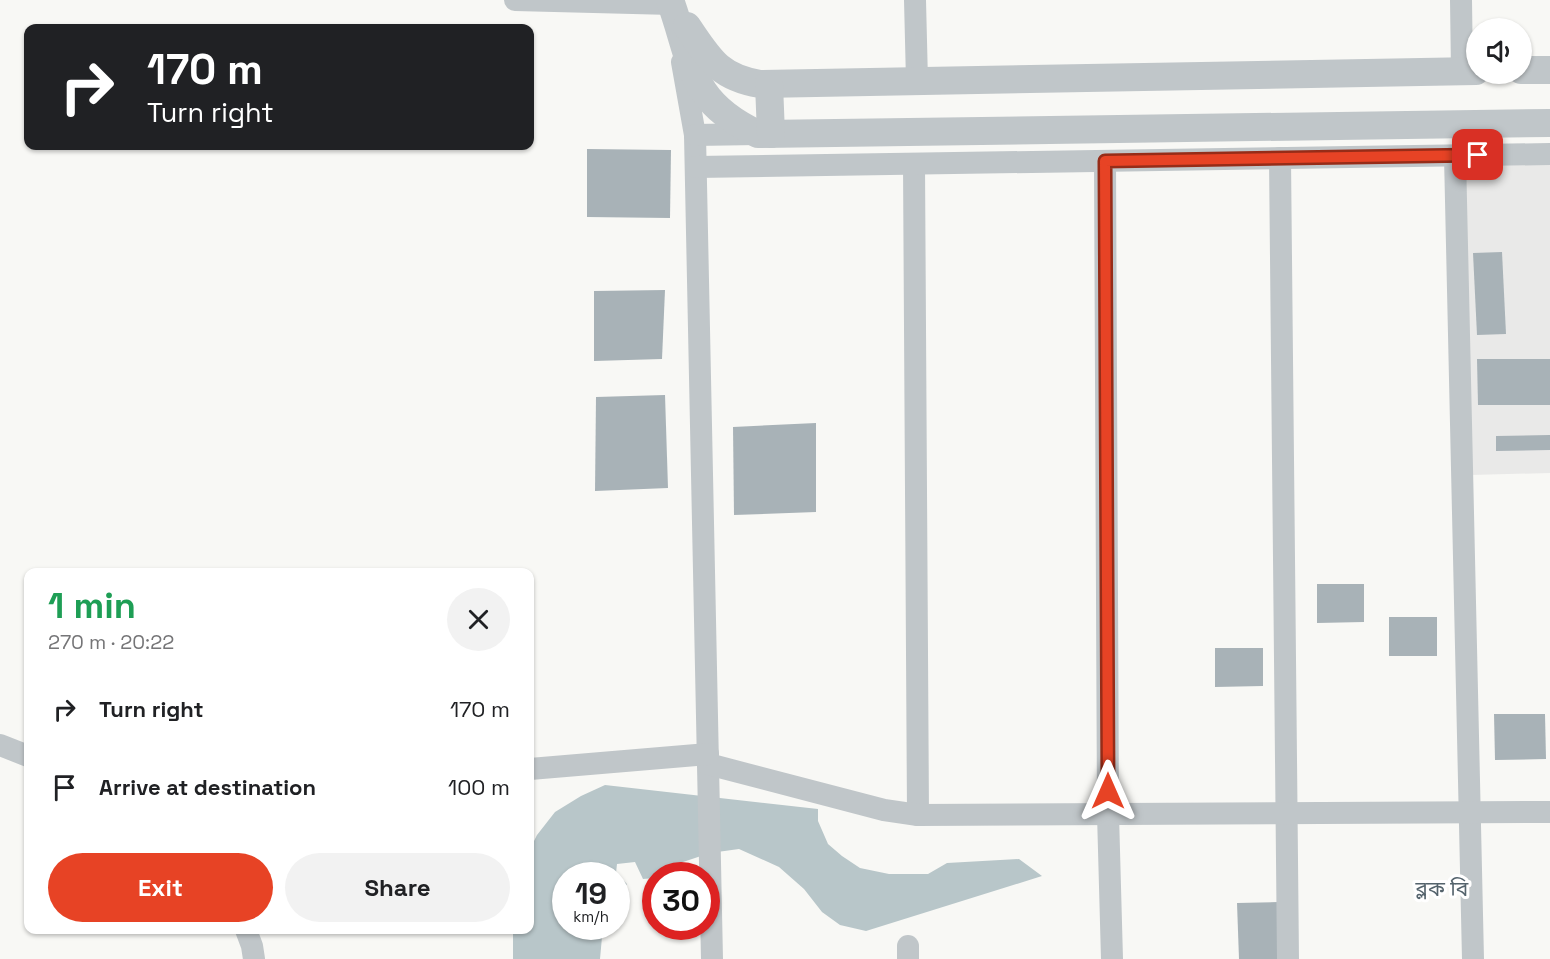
<!DOCTYPE html>
<html lang="en">
<head>
<meta charset="utf-8">
<style>
	body { margin:0; font-family:"Space Grotesk","Noto Sans Bengali",sans-serif; background:#f2f2f2; color:#202124; height:100vh; display:flex; flex-direction:column; font-size:22px; white-space:nowrap }
	* { box-sizing:border-box; margin:0 }
	p { font-size:20px; color:#757577 }
	.icon { flex:none; width:33px; height:33px; fill:none; stroke:currentColor; stroke-width:2; stroke-linecap:round; stroke-linejoin:round }
	.map { position:relative; flex:1; overflow:hidden }
	.sheet { position:absolute; left:24px; top:568px; width:510px; height:366px; display:flex; flex-direction:column; background:#fff; border-radius:12px; box-shadow:0 2px 4px #0004 }
	.sheet>* { flex:none }
	.guide { position:absolute; left:24px; top:24px; width:510px; height:126px; border-radius:12px; box-shadow:0 2px 4px #0004; background:#202124; color:#fff; overflow:hidden }
	.tools { position:absolute; left:1466px; top:18px; display:grid; gap:12px }
	.tools a { display:grid; place-items:center; width:66px; height:66px; border-radius:50%; background:#fff; box-shadow:0 2px 4px #0004; font-size:30px }
	.speed { position:absolute; left:552px; top:862px; display:flex; gap:12px; font-size:30px; font-weight:700; text-align:center }
	.speed>* { display:grid; place-content:center; width:78px; height:78px; border-radius:50%; background:#fff; box-shadow:0 2px 4px #0004; line-height:1 }
	.speed small { font-size:15px; font-weight:400 }
	.speed .limit { border:9px solid #d22; background:#fff; color:#111 }
	.pin { position:absolute; display:grid; place-items:center; width:51px; height:51px; color:#fff; margin:-26px; border-radius:12px; box-shadow:0 3px 9px #0006 }
	.me { position:absolute; width:66px; margin:-33px; rotate:0deg; stroke-linejoin:round; filter:drop-shadow(0 0 4px #0008) }
	.turn { display:flex; align-items:center; gap:21px; height:126px; padding:0 24px; font-size:27px }
	.turn .icon { width:78px; height:78px; stroke-width:2.5 }
	.turn b { display:block; font-size:42px; line-height:51px }
	.round { display:grid; place-items:center; flex:none; width:63px; height:63px; border-radius:32px; background:#f2f2f2 }
	.head { display:flex; align-items:center; justify-content:space-between; height:102px; padding:0 24px }
	h1 { font-size:36px; font-weight:700; line-height:45px; color:#1e9e55 }
	.action { display:flex; gap:12px; margin-top:auto; padding:12px 24px }
	.action a { flex:1; height:69px; border-radius:36px; background:#e74325; color:#fff; font-size:24px; font-weight:700; line-height:69px; text-align:center }
	.action a+a { background:#f2f2f2; color:#202124 }
	ul { padding:0; list-style:none }
	li { display:flex; align-items:center; gap:18px; height:78px; padding:0 24px }
	li div { flex:1 }
	li b { display:block; font-size:22px }
	li em { font-style:normal }
	.map>svg:first-child { display:block }
</style>
</head>
<body>
<div class="map">
<svg width="1550" height="959" viewBox="0 0 1550 959">
	<rect width="100%" height="100%" fill="#f8f8f5"/>
	<polygon fill="#e9e9e8" points="1550,164 1550,473 1471,475 1464,166"/>
	<polygon fill="#b8c6c9" points="605,785 818,809 818,821 828,844 842,856 860,868 889,874 928,874 947,863 1019,859 1042,876 866,931 840,925 822,912 804,889 779,867 739,849 710,853 683,862 662,876 656,876 655,878 643,879 635,862 617,864 616,873 627,884 617,900 616,876 566,876 566,927 606,927 602,937 600,959 513,959 513,930 530,930 530,849 537,835 555,812 581,796"/>
	<g fill="#a8b2b7">
		<polygon points="587,149 671,150 670,218 587,217"/>
		<polygon points="1502,252 1506,334 1477,335 1473,253"/>
		<polygon points="665,290 662,359 594,361 594,291"/>
		<polygon points="1477,359 1550,359 1550,405 1478,405"/>
		<polygon points="665,395 668,488 595,491 596,397"/>
		<polygon points="816,423 816,512 734,515 733,427"/>
		<polygon points="1550,435 1550,450 1496,451 1496,436"/>
		<polygon points="1317,584 1364,584 1364,622 1317,623"/>
		<rect x="1389" y="617" width="48" height="39"/>
		<polygon points="1215,648 1263,648 1263,686 1215,687"/>
		<polygon points="1494,714 1545,714 1546,759 1495,760"/>
		<polygon points="1278,902 1279,959 1239,959 1237,903"/>
	</g>
	<g fill="none" stroke-linecap="round" stroke-linejoin="round">
		<g stroke="#c0c6c9" stroke-width="22">
			<polyline points="515,0 672,4 675,20"/>
			<polyline points="915,0 917,81"/>
			<polyline points="1461,0 1462,72"/>
			<polyline points="682,62 695,135 712,959"/>
			<polyline points="695,135 758,134"/>
			<polyline points="1455,156 1473,959"/>
			<polyline points="1280,158 1288,959"/>
			<polyline points="1105,161 1108,814 1112,959"/>
			<polyline points="914,164 918,815"/>
			<polyline points="696,167 1550,154"/>
			<polyline points="0,745 28,756"/>
			<polyline points="708,764 884,810 918,815 1550,812"/>
			<polyline points="530,769 708,754"/>
			<polyline points="246,930 252,946 254,959"/>
			<polyline points="908,946 908,959"/>
		</g>
		<g stroke="#c0c6c9" stroke-width="28">
			<path d="M670,0c23,64 18,101 88,134l792,-11"/>
			<path d="M687,26c22,32 31,51 73,58l716,-13"/>
			<polyline points="1521,70 1550,70"/>
			<polyline points="769,84 771,134"/>
		</g>
	</g>
	<g fill="none" stroke-linecap="round" stroke-linejoin="round">
		<defs>
			<polyline id="route" points="1108,791 1105,161 1478,155"/>
		</defs>
		<use href="#route" stroke="#962c18" stroke-width="15"/>
		<use href="#route" stroke="#e74325" stroke-width="10"/>
	</g>
	<g text-anchor="middle" stroke-width="6" stroke-linejoin="round" paint-order="stroke">
		<g font-size="21" fill="#54636c" stroke="#fff">
			<text x="1442" y="896">ব্লক বি</text>
		</g>
	</g>
</svg>
<div class="tools">
<a><svg class="icon" aria-label="sound" viewBox="0 0 24 24"><path d="M4 9h4l5-4v14l-5-4H4zM17 9q2 3 0 6"/></svg></a>
</div>
<div class="speed"><div>19<small>km/h</small></div><div class="limit">30</div></div>
<div class="pin" style="left:1478px;top:155px;background:#d93025"><svg class="icon" aria-label="arrive" viewBox="0 0 24 24"><path d="M6 21V4h12l-3 4 3 4H6"/></svg></div>
<svg class="me" style="left:1108px;top:791px" viewBox="-20 -20 40 40"><path d="M0-17L14 15 0 8-14 15z" fill="#e74325" stroke="#fff" stroke-width="4"/></svg>
<div class="guide">
<div class="turn"><svg class="icon" aria-label="right" viewBox="0 0 24 24"><path d="M7 20v-9h11M14 6l5 5-5 5"/></svg><div><b>170 m</b>Turn right</div></div>
</div>
<section class="sheet">
<div class="head"><div><h1>1 min</h1><p>270 m · 20:22</p></div><a class="round"><svg class="icon" aria-label="close" viewBox="0 0 24 24"><path d="M6 6l12 12M18 6L6 18"/></svg></a></div>
<ul>
<li><svg class="icon" aria-label="right" viewBox="0 0 24 24"><path d="M7 20v-9h11M14 6l5 5-5 5"/></svg><div><b>Turn right</b></div><em>170 m</em></li>
<li><svg class="icon" aria-label="arrive" viewBox="0 0 24 24"><path d="M6 21V4h12l-3 4 3 4H6"/></svg><div><b>Arrive at destination</b></div><em>100 m</em></li>
</ul>
<div class="action"><a>Exit</a><a>Share</a></div>
</section>
</div>
</body>
</html>
